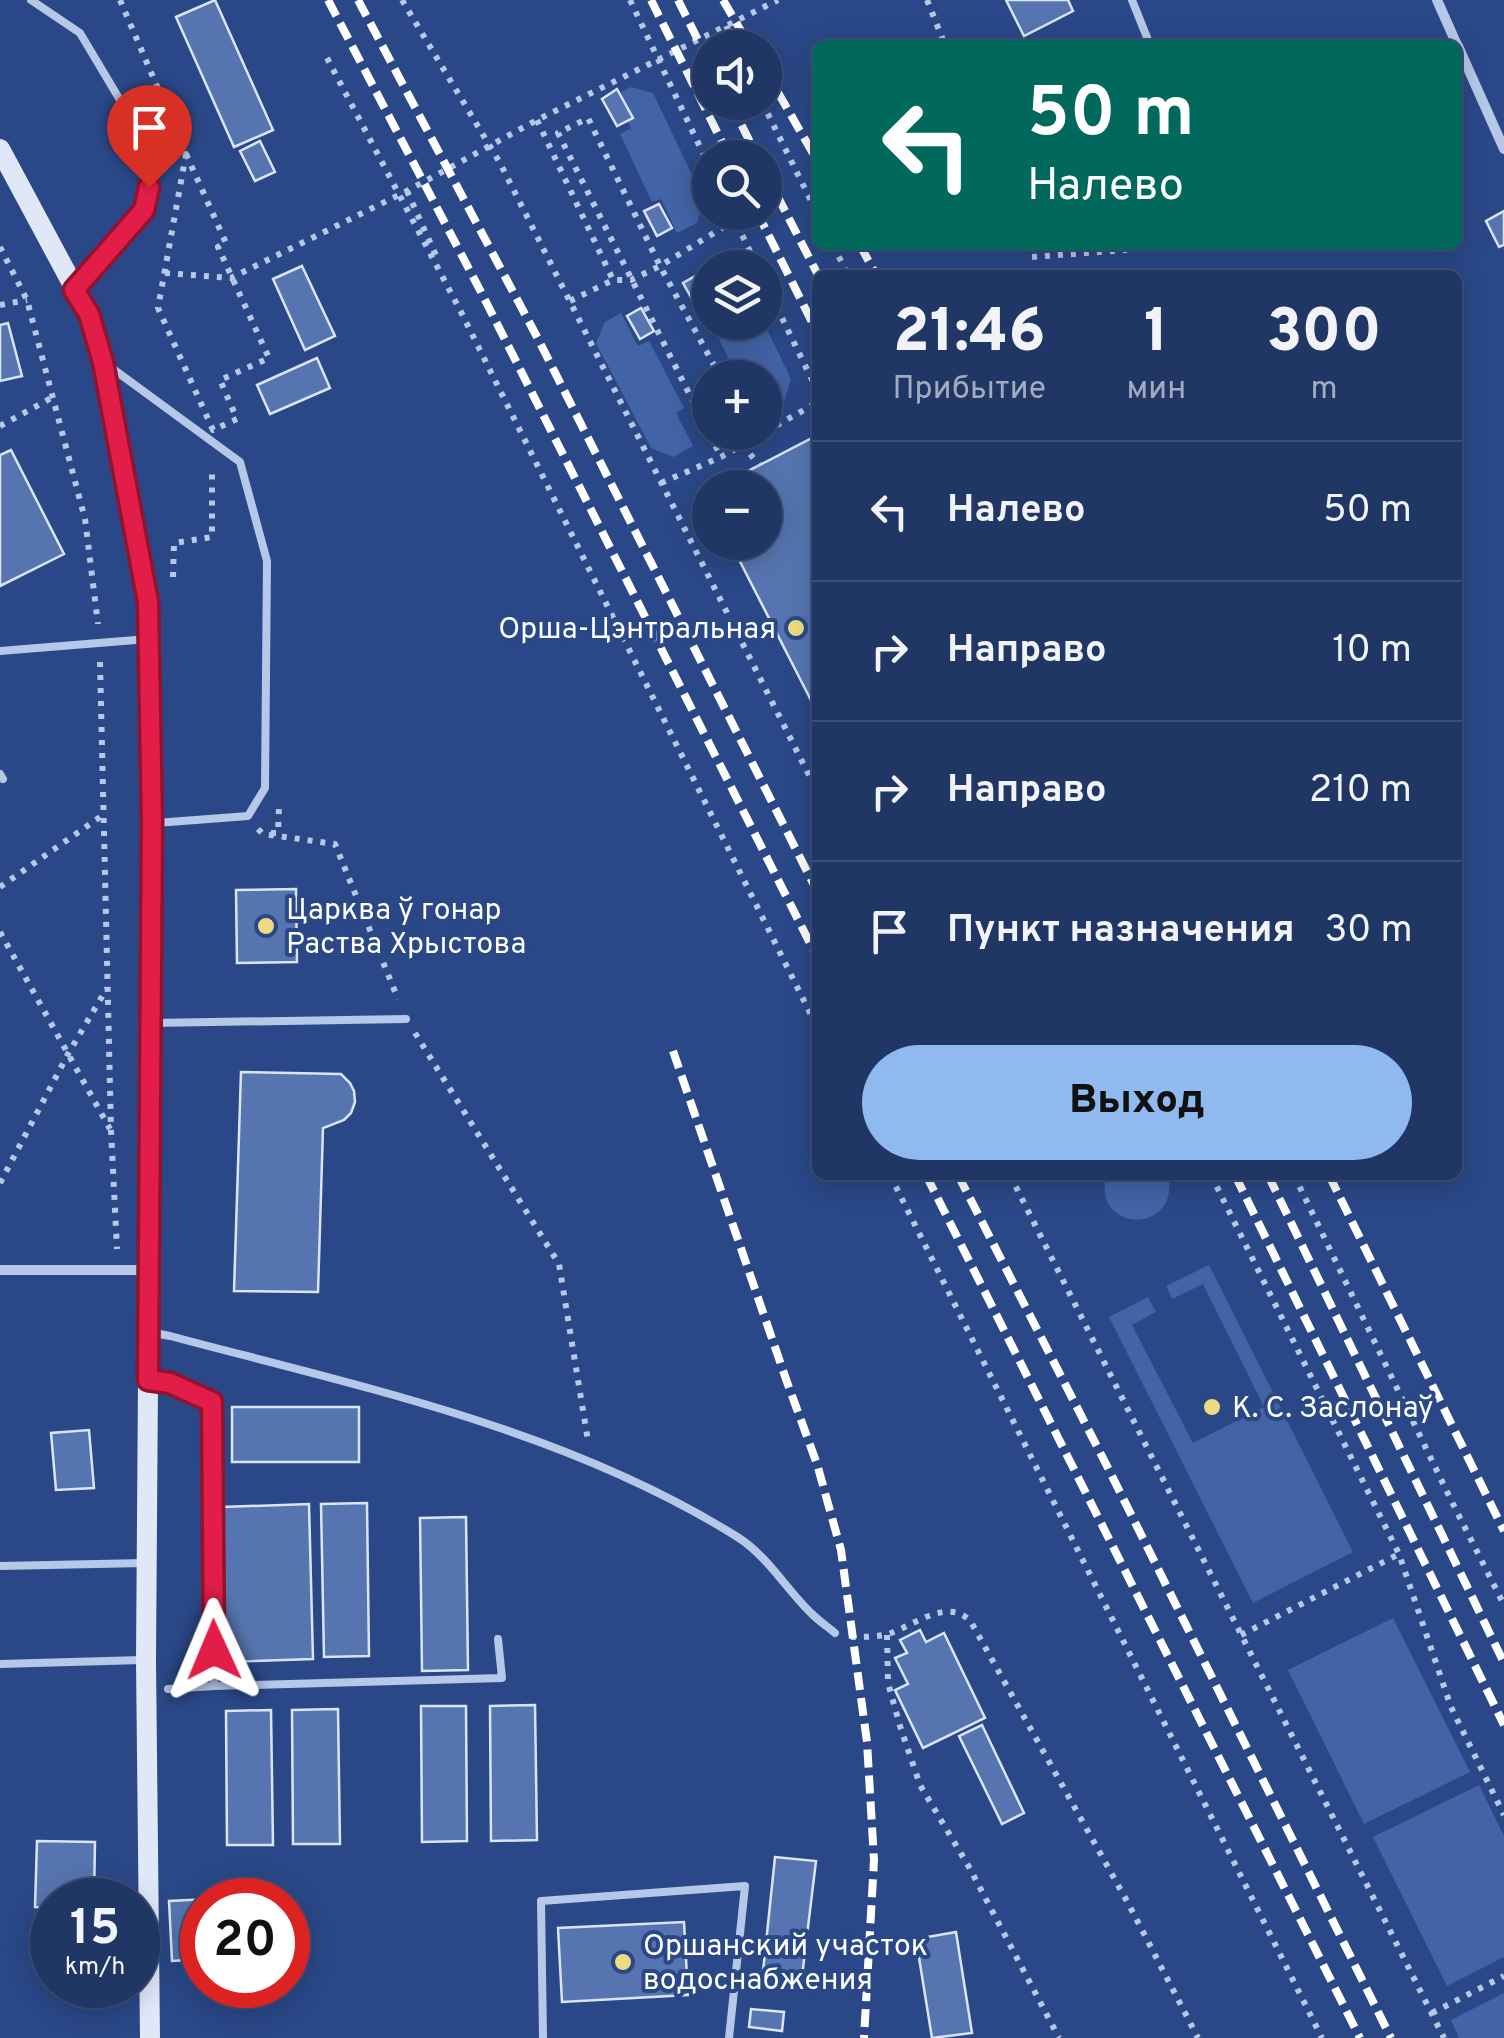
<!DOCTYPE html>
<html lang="ru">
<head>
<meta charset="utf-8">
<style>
	body { margin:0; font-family:Overpass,sans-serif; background:#2d416e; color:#f1f3f6; height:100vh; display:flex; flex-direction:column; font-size:38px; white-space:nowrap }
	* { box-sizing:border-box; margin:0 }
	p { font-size:32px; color:#a2abbf }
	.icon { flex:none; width:55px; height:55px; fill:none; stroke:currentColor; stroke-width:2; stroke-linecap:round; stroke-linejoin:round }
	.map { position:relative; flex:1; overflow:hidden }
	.panel { position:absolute; left:812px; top:270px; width:650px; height:910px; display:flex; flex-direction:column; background:#203665; border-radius:15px; box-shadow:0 5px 25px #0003,0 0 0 2px #3d5079 }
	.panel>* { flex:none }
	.hud { position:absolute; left:812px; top:40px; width:650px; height:210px; border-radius:15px; box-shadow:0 5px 25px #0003,0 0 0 2px #3d5079; background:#00695c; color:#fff; overflow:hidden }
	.buttons { position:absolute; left:692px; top:30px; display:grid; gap:20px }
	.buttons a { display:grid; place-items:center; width:90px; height:90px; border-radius:50%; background:#203665; box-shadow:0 5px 25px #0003,0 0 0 2px #3d5079; font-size:50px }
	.speed { position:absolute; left:30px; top:1878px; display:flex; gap:20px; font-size:50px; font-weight:700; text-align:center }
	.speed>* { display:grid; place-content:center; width:130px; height:130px; border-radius:50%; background:#203665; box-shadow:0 5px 25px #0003,0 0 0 2px #3d5079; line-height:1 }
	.speed small { font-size:25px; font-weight:400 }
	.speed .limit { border:15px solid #d22; background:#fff; color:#111 }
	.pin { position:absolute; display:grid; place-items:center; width:85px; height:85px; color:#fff; margin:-102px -42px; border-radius:50% 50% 50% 0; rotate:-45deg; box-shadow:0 0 10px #0007 }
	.pin .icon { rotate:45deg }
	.me { position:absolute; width:110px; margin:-55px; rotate:359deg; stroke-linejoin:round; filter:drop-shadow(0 0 8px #0008) }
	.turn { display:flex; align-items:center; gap:35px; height:210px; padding:0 50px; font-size:45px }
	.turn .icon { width:130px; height:130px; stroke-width:2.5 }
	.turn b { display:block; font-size:70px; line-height:85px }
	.eta { display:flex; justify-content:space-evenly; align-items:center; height:170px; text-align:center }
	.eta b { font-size:60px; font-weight:800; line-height:70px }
	.button { display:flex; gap:20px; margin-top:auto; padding:20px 50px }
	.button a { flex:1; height:115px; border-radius:60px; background:#90b9f0; color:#111; font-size:40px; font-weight:800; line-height:115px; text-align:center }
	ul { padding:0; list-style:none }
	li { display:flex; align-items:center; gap:30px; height:140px; padding:0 50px; border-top:2px solid #3d5079 }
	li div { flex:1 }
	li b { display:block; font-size:38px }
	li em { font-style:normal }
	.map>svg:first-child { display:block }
</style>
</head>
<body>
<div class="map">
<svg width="1504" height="2038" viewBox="0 0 1504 2038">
	<rect width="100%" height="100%" fill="#2a4887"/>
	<g fill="#4263a5">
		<polygon points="631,87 653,93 704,200 697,223 677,233 661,199 652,202 620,134 631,128 615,95"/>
		<polygon points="621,313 638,346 649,341 684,408 676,413 693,446 673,457 651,448 596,343 605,322"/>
		<polygon points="711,323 764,323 791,379 784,402 765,411 765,378 738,377"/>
		<path d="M1106,1175h62c13,60 -76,59 -62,0z"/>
		<polygon points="1209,1265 1353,1552 1253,1603 1109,1317 1148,1297 1156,1312 1132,1325 1193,1443 1264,1407 1203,1284 1172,1299 1166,1286"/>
		<polygon points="1393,1618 1470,1772 1364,1824 1288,1670"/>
		<polygon points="1479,1785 1504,1836 1504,1957 1447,1986 1373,1837"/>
		<polygon points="1504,1993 1504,2038 1459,2038 1451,2020"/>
	</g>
	<g fill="#5675b0" stroke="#dae4f6" stroke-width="2.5">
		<polygon points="215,0 273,130 234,147 176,17"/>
		<polygon points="1006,0 1068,0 1073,11 1024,36"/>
		<polygon points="617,89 633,118 617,126 602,99"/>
		<polygon points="260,141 275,172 255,181 240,151"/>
		<polygon points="659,204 672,228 657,236 644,211"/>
		<polygon points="1504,211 1504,245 1499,247 1486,221"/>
		<polygon points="302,266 335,336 305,350 273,279"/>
		<polygon points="697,275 710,298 696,306 683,283"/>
		<polygon points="641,308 654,331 640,339 627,316"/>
		<polygon points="8,323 22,376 0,381 0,325"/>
		<polygon points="317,358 330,388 270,414 257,385"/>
		<polygon points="814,437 818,444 818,714 730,542 765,542 765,488 715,488"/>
		<polygon points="11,450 64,554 0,586 0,455"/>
		<polygon points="296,889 297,962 237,963 236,890"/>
		<polygon points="241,1072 341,1074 350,1083 354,1091 355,1102 351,1113 344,1120 323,1128 318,1292 234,1291"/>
		<rect x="232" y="1407" width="127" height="55"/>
		<polygon points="89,1430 94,1488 56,1490 51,1433"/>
		<polygon points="367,1503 369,1656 324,1657 321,1504"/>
		<polygon points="309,1504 313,1659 226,1662 222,1507"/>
		<polygon points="466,1517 468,1670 422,1671 420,1518"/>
		<polygon points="920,1630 926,1642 944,1633 985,1718 923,1748 895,1690 908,1684 895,1658 907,1653 900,1640"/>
		<polygon points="535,1705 537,1840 491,1841 490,1706"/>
		<polygon points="421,1706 466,1706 467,1841 422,1842"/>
		<polygon points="338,1709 340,1844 293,1844 292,1710"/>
		<polygon points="271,1710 273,1845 227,1845 226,1711"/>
		<polygon points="982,1725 1024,1813 1002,1824 959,1736"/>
		<polygon points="37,1841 95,1842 94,1900 52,1900 52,1908 35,1907"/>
		<polygon points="775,1857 816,1861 801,1985 762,1981"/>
		<polygon points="229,1898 229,1900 202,1900 202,1959 172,1961 169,1901"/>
		<polygon points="684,1922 688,1995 562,2002 558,1928"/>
		<polygon points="956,1932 972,2033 932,2038 916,1939"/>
		<polygon points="751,2009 784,2012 782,2031 749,2027"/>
	</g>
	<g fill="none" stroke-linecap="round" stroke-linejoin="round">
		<g stroke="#b7c7e8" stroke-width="6" stroke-dasharray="5 8" stroke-linecap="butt">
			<polyline points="120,0 186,154"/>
			<polyline points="402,0 500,163 818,793"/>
			<polyline points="630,0 710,168"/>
			<polyline points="927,0 945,45"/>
			<polyline points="726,26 737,48"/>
			<polyline points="327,58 461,312 818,1029"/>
			<polyline points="762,102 818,215"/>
			<polyline points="537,120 613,280"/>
			<polygon points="186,154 226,243 218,247 269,358 220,380 237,419 213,430 158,308"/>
			<polyline points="407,191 438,260"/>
			<polyline points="731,212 758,268"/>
			<polyline points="833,245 848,275"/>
			<polyline points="1027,245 1032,257 1127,250"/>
			<polyline points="0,247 27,300 85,519 98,624"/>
			<polyline points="165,273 231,278 407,191 537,120 778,0"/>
			<polyline points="765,283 818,392"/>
			<polyline points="570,301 613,280 631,280 660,266 735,220"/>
			<polyline points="0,305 27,300"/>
			<polyline points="721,378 660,266 588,118 558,133 721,457"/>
			<polyline points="0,426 53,397"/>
			<polyline points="765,432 818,402"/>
			<polyline points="742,444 759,465"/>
			<polyline points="661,483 721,457 765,432"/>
			<polyline points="173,577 174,543 212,537 212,467"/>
			<polyline points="100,662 111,1130 117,1249"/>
			<polyline points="258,829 263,834 335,844 398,999"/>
			<polyline points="271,833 278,833 279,807"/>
			<polyline points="0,887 103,815"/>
			<polyline points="0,932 110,1129"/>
			<polyline points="415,1033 559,1264 588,1441"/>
			<polyline points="890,1175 1322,2038"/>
			<polyline points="1010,1175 1444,2038"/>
			<polyline points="1211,1175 1399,1554 1451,1707 1504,1815"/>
			<polyline points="1294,1175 1451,1500 1504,1605"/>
			<polyline points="0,1183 68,1054 107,988"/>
			<polyline points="887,1635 888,1683 900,1726 920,1785 969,1867 1059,2038"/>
			<polyline points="1241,1635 1399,1554"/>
			<path d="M851,1637c13,0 28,0 40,-4 25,-9 58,-36 80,-11l157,281 70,135"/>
			<polyline points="1432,2013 1504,1976"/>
		</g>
		<g stroke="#b7c7e8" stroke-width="8">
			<polyline points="31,0 80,33 120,100 149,187 143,210 77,287"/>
			<polyline points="1132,0 1150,45"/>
			<polyline points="1142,248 1157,245"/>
			<polyline points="109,366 240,462 267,561 265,788 248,816 156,823"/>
			<polyline points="0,651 148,639"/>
			<polyline points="0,774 3,779"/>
			<polyline points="151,1023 406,1019"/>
			<path d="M149,1332l21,4c192,51 398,94 569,202 29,19 48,52 73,76 7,7 16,13 23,19"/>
			<polyline points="149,1380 169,1383 212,1402 214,1686"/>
			<polyline points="0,1566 145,1563"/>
			<polyline points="0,1664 142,1660"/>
			<polyline points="168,1689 214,1686 502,1678 498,1639"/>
			<polyline points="543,2038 541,1901 745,1886 729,2038"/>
		</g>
		<g stroke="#b7c7e8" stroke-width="10">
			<polyline points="1437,0 1457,45"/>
			<polyline points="1458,46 1504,149"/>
			<polyline points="0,1270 148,1270"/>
		</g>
		<polyline stroke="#e0e8f7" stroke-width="20" points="0,149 89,315 103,362 148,602 152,823 146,1660 150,2038"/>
		<g stroke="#fff" stroke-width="8" stroke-dasharray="18 8" stroke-linecap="butt">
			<polyline points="328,0 480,290 818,959"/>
			<polyline points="358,0 536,335 818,893"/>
			<polyline points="651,0 730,158"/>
			<polyline points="678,0 710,64"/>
			<polyline points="723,0 751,48"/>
			<polyline points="765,70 818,162"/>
			<polyline points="730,102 758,158"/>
			<polyline points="765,172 818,275"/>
			<polyline points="757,212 818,334"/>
			<polyline points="860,245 876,275"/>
			<polyline points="673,1051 787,1382 817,1464 841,1550 867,1742 874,1860 864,2038"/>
			<polyline points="926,1175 1360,2038"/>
			<polyline points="958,1175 1107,1466 1391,2038"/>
			<polyline points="1235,1175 1504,1725"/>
			<polyline points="1268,1175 1504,1663"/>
			<polyline points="1329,1175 1504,1531"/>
		</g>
	</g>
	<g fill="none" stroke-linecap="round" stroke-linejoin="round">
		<defs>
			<polyline id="route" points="149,187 144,210 74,290 89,314 103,362 148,602 152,823 148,1380 170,1383 212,1402 214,1650"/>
		</defs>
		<use href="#route" stroke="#92132f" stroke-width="25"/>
		<use href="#route" stroke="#e11d48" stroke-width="18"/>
	</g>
	<g fill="#eedb7f" stroke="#2a4887" stroke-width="4">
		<circle cx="796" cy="628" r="10"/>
		<circle cx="266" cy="926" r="10"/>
		<circle cx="1212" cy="1407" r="10"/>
		<circle cx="623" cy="1962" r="10"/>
	</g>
	<g text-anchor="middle" stroke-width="8" stroke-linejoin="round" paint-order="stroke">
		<g font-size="30" fill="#fff" stroke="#2a4887" text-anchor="start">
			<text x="776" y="638" text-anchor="end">Орша-Цэнтральная</text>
			<text x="286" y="919">Царква ў гонар<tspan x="286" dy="34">Раства Хрыстова</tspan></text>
			<text x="1232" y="1417">К. С. Заслонаў</text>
			<text x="643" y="1955">Оршанский участок<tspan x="643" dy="34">водоснабжения</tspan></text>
		</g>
	</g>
</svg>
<div class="buttons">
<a><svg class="icon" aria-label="sound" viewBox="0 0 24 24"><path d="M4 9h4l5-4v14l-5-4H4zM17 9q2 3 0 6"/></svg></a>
<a><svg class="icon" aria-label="search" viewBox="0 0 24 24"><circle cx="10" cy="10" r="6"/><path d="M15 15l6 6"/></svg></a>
<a><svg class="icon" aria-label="layers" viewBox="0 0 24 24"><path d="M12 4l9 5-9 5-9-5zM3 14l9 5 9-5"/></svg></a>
<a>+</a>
<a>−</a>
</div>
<div class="speed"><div>15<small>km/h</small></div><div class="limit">20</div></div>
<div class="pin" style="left:149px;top:187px;background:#d93025"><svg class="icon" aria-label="arrive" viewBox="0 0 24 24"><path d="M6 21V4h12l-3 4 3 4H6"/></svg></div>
<svg class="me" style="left:214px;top:1650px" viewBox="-20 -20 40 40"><path d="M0-17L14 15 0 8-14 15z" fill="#e11d48" stroke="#fff" stroke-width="4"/></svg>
<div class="hud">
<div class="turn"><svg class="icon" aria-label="left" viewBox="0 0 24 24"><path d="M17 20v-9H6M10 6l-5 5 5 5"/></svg><div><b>50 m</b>Налево</div></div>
</div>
<section class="panel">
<div class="eta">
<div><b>21:46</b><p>Прибытие</p></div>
<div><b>1</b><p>мин</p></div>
<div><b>300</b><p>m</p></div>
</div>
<ul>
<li><svg class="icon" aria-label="left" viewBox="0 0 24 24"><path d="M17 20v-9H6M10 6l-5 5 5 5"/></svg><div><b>Налево</b></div><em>50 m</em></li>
<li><svg class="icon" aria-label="right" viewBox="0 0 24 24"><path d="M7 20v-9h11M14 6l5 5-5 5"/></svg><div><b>Направо</b></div><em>10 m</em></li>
<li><svg class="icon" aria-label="right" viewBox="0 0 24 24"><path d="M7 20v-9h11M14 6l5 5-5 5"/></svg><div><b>Направо</b></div><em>210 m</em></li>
<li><svg class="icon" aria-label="arrive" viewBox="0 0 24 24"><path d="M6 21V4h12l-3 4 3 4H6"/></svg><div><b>Пункт назначения</b></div><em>30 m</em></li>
</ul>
<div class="button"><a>Выход</a></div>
</section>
</div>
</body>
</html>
